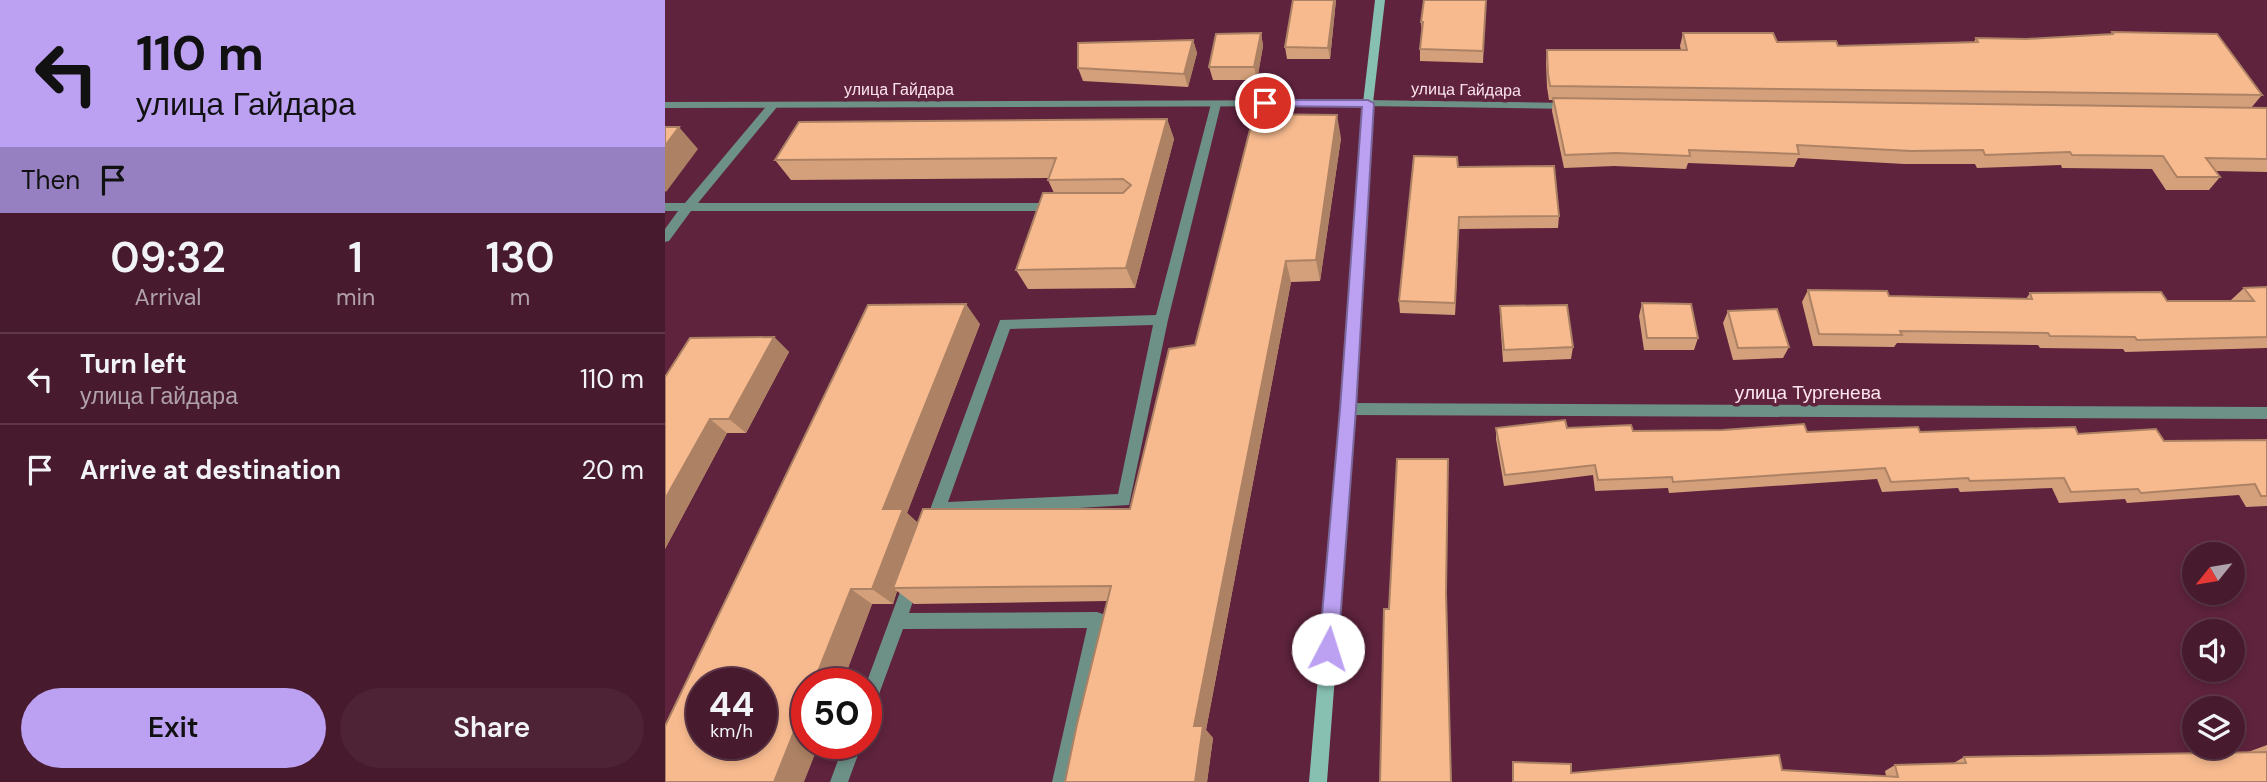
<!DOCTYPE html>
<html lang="en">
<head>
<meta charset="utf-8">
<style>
	body { margin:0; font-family:"DM Sans",sans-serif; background:#4e2336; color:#f1f3f6; height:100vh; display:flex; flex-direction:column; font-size:26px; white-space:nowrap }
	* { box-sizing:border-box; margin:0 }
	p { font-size:23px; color:#b0a1aa }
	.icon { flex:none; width:38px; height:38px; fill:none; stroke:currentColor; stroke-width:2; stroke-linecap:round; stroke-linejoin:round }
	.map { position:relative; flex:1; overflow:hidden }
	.drawer { display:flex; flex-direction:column; background:#471a2e; width:665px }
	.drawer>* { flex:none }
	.hud { background:#bca0f2; color:#111; overflow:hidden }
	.needle { width:46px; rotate:240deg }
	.tools { position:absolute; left:1517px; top:542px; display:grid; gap:14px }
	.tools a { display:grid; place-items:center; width:63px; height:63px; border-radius:50%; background:#471a2e; box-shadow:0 4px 10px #0003,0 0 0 2px #5f384a; font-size:35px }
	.speed { position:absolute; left:21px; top:668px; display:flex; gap:14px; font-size:35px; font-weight:700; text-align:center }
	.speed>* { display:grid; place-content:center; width:91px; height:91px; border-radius:50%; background:#471a2e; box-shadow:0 4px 10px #0003,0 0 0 2px #5f384a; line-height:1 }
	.speed small { font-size:18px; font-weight:400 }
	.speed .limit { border:10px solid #d22; background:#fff; color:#111 }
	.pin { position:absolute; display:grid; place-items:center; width:60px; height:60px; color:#fff; margin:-30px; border:4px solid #fff; border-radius:50%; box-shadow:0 2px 7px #0007 }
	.me { position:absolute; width:77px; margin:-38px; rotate:5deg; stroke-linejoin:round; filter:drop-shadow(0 0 5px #0008) }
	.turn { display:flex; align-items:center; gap:24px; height:147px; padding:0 21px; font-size:32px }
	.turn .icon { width:91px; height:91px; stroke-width:2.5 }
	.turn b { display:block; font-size:49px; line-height:60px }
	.then { display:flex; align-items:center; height:66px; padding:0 21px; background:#0003; gap:14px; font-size:26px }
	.eta { display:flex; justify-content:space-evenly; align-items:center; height:119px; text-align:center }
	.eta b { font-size:42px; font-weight:600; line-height:49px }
	.button { display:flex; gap:14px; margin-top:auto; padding:14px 21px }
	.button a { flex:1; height:80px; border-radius:42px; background:#bca0f2; color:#111; font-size:28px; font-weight:600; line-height:80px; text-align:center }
	.button a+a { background:#4e2336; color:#f1f3f6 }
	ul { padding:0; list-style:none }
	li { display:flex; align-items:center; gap:21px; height:91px; padding:0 21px; border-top:2px solid #5f384a }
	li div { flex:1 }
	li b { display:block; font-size:26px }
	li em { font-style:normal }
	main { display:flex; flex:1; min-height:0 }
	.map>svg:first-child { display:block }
</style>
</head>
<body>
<main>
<section class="drawer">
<div class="hud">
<div class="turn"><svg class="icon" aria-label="left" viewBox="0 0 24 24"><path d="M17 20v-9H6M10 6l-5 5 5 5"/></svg><div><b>110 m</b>улица Гайдара</div></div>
<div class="then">Then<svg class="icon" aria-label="arrive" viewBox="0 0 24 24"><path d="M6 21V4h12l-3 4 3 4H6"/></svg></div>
</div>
<div class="eta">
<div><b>09:32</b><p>Arrival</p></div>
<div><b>1</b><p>min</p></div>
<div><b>130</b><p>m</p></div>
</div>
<ul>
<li><svg class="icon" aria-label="left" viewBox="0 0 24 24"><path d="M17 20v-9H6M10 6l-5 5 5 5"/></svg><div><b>Turn left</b><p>улица Гайдара</p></div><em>110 m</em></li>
<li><svg class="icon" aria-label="arrive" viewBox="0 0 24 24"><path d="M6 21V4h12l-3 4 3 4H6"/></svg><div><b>Arrive at destination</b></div><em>20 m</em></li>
</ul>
<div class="button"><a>Exit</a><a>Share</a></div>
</section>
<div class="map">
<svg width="1602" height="782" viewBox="0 0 1602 782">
	<rect width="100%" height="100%" fill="#5f233d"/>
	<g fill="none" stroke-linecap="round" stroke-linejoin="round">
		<g fill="#6d9087" fill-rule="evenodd">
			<path d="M551,101l5,3 -53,216 -39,185 -186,11 -6,15 -5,2 -5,-2 -3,-5 76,-206 156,-5 55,-211zM488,325l-35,169 -170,8 62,-173z"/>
			<polygon points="108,102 112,103 112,107 33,203 392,203 398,207 392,211 26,211 4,241 0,242 0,229 13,211 0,211 0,203 20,203 104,103"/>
			<polygon points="247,573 253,576 255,581 244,613 432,612 438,614 440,620 405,782 387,782 422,628 238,629 207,713 201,716 201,684 239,581 241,576"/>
			<polygon points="179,744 197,744 183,782 165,782"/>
		</g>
		<g fill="#6d9087" fill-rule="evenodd">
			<polygon points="697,100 905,103 910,106 905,109 697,106 0,108 0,102"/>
			<polygon points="683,403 1602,407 1602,419 683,415 678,413 676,409 678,405"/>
		</g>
		<polygon fill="#87c0b1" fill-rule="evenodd" points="710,0 720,0 708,103 690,409 662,782 644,782 676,409 698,103"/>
	</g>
	<g fill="#d4a07b">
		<polygon points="671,0 665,59 622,59 620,47"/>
		<polygon points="821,0 818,63 755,61 755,49 757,34 756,22"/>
		<polygon points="1447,32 1597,95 1586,108 1602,108 1602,172 1551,171 1555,177 1544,190 1501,190 1487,169 1397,168 1396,165 1312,168 1310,164 1239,164 1133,158 1129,167 1023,163 1021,169 949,166 899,168 887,111 888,100 884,100 882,87 881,63 882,50 1016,50 1015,46 1018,33 1173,46 1309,42 1311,38 1361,39 1446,34"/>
		<polygon points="596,33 598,46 592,80 548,80 544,67"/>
		<polygon points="528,40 532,53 523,87 418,81 413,68"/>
		<polygon points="502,119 509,139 470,288 363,289 351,270 389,193 383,180 383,178 126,180 110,160"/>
		<polygon points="676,138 655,281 626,282 541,730 548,738 542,782 442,601 249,604 232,591 228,604 207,604 177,684 142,684 0,782 315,324 242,513 253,523 465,509 530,345"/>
		<polygon points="793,167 894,216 893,228 794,229 790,315 735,313 734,301"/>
		<polygon points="1602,287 1602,348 1460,352 1458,349 1375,348 1373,345 1232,343 1229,347 1148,346 1137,302 1143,290 1224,296 1361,299 1365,293 1502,301 1566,301 1566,300 1579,288"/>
		<polygon points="977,303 1033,338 1029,350 979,350 974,316"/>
		<polygon points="835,306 908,347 906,359 838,362 835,319"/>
		<polygon points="1063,311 1124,347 1118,358 1068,360 1058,323"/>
		<polygon points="109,337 124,352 81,433 62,433 0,549 0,377"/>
		<polygon points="831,428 902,428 968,431 1413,434 1499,441 1602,440 1602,506 1581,507 1574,495 1462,503 1460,499 1394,503 1387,488 1295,492 1293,488 1217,492 1212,479 1004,493 1003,488 930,491 928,475 839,486 831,439"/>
		<polygon points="1602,745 1602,782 847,782 848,762 906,773 1117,770 1221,776 1220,771 1230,765 1287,764 1299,757 1584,753 1583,752"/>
	</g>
	<g fill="#ad8264">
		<polygon points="669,0 671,0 665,59 663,48"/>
		<polygon points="596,33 598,46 592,80 589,67"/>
		<polygon points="528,40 532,53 523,87 519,74"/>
		<polygon points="672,115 676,138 655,281 651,260"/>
		<polygon points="502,119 509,139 470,288 461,268"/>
		<polygon points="14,127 33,149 1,192 0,191 0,146"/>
		<polygon points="794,217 794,229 790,315 790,303"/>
		<polygon points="621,261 626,282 541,730 548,738 542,782 530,782 529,726"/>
		<polygon points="301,304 315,324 242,513 256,526 228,588 232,591 228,604 207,589 218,509"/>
		<polygon points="109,337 124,352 81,433 64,419"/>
		<polygon points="45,419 62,433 0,549 0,499"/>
		<polygon points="186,589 207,604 177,684 148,684"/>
		<polygon points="142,699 142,744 154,744 139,782 109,782"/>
	</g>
	<g fill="#f7ba8f" stroke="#ad8264" stroke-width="2" fill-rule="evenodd">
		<polygon points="628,0 669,0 663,48 620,47"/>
		<polygon points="759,0 821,0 818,51 755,49 758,22 756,22"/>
		<polygon points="1447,32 1552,34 1597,95 885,86 883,74 882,50 1022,50 1018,33 1108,33 1112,42 1171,41 1173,46 1313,42 1311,38 1361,39 1448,34"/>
		<polygon points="596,33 589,67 544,67 551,34"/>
		<polygon points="528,40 519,74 413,68 413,43"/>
		<polygon points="888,98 1602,108 1602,159 1541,158 1555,177 1512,177 1498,156 1407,155 1405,152 1320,155 1318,150 1246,151 1132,145 1134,154 1024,150 1025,156 951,153 900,155"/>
		<polygon points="589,114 672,115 651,260 621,261 529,726 538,726 530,782 400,782 412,724 446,586 228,588 258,509 465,509 504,349 530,345"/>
		<polygon points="502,119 461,268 351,270 378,193 458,193 466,185 458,179 383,180 391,158 110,160 134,122"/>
		<polygon points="0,127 14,127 0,146"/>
		<polygon points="749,156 792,157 793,167 889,166 894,216 794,217 790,303 734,301"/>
		<polygon points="1602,287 1602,337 1472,340 1470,337 1385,336 1383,333 1235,331 1237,335 1154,334 1143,290 1222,291 1224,296 1367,299 1365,293 1496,292 1502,301 1589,301 1579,288"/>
		<polygon points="977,303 1026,304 1033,338 982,338"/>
		<path d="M301,304l-83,205h20l-31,80h-21l-38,95h-6v15l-33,83h-109v-56l203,-421zM37,684h59v60h-59z"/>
		<polygon points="902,305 908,347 839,350 835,306"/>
		<polygon points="1112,309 1124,347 1073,348 1063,311"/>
		<polygon points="109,337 64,419 45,419 0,499 0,377 25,338"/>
		<polygon points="900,420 902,428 966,425 968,431 1058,430 1139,424 1142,432 1253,427 1255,432 1410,427 1413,434 1491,429 1499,441 1602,440 1602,496 1596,496 1590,484 1476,493 1473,489 1406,492 1399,478 1305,481 1303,478 1226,482 1220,468 1008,482 1007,477 933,480 930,465 840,475 831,428"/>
		<polygon points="732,459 783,459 781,593 786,782 715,782 719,609 724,609"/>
		<polygon points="1602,752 1602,782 848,782 848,762 906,764 906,773 1114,755 1117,770 1233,777 1230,765 1301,763 1299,757"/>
	</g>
	<polygon fill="#bca0f2" stroke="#7a689d" stroke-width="2" points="600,100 703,100 709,103 691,409 673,649 670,655 663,658 657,655 654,649 675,409 697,107 595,106 595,101"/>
	<g text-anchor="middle" stroke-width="7" stroke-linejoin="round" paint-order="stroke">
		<g font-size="16" fill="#fde5ed" stroke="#5f233d">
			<text x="234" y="95">улица Гайдара</text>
			<text transform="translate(801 89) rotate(1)" y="6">улица Гайдара</text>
		</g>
		<g font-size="19" fill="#fde5ed" stroke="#5f233d">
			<text x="1143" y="399">улица Тургенева</text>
		</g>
	</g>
</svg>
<div class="tools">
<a><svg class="needle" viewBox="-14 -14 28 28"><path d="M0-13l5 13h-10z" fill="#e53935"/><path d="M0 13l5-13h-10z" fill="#b0a1aa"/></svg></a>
<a><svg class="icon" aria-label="sound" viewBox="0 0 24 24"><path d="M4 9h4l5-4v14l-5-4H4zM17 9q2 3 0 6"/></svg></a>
<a><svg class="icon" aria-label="layers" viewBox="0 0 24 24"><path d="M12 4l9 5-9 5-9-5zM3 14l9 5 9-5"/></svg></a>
</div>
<div class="speed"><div>44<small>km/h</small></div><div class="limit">50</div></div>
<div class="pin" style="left:600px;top:103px;background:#d93025"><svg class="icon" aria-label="arrive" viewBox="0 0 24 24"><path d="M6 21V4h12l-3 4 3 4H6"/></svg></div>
<svg class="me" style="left:663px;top:649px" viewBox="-20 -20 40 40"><circle r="19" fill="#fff"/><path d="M0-13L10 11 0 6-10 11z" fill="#bca0f2"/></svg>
</div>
</main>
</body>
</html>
